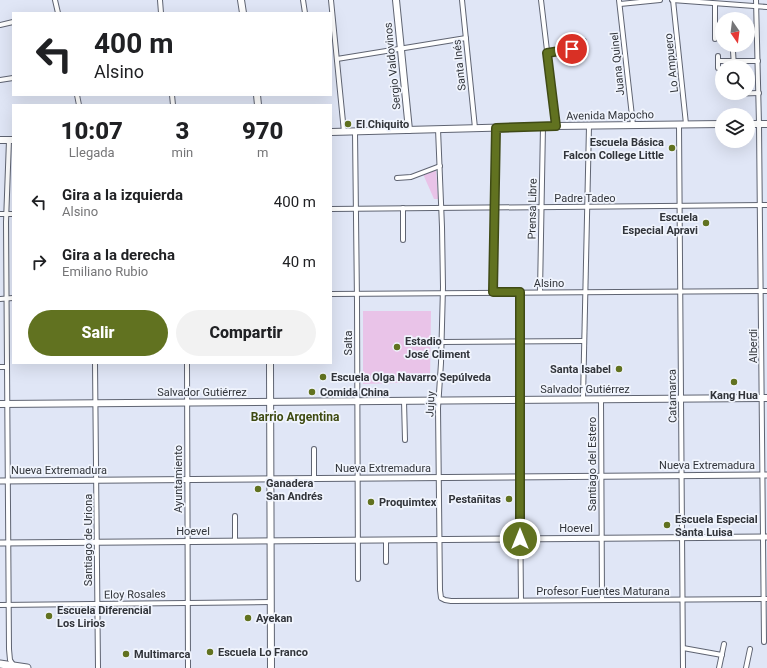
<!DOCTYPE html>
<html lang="es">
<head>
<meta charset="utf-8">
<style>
	body { margin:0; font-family:Roboto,sans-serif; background:#f2f2f2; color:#202124; height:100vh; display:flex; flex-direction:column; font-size:15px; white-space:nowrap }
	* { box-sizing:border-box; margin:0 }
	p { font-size:13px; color:#757577 }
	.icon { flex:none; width:22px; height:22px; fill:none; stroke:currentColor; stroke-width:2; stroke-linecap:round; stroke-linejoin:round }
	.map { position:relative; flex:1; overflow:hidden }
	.details { position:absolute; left:12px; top:104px; width:320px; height:260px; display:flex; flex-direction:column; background:#fff; border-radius:0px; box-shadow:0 4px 16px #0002 }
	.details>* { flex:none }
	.top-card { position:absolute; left:12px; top:12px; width:320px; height:84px; border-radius:0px; box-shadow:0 4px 16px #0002; background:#fff; color:#202124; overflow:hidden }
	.needle { width:26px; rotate:166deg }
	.buttons { position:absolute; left:715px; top:12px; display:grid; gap:8px }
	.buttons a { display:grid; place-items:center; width:40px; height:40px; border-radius:50%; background:#fff; box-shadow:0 4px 16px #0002; font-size:20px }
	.pin { position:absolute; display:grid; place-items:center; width:34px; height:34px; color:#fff; margin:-17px; border:2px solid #fff; border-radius:50%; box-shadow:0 1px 4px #0007 }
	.me { position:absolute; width:44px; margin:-22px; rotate:0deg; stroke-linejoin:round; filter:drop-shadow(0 0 3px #0008) }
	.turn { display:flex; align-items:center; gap:14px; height:84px; padding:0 16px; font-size:18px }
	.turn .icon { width:52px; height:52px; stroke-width:2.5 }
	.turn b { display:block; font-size:28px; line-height:34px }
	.eta { display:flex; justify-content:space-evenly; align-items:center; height:68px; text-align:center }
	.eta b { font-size:24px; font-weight:800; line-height:28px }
	.primary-button { display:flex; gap:8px; margin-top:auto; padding:8px 16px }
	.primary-button a { flex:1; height:46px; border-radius:24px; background:#617220; color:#fff; font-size:16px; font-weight:800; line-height:46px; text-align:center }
	.primary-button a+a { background:#f2f2f2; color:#202124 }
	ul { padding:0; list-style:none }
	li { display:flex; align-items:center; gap:12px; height:60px; padding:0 16px }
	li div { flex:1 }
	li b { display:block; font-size:15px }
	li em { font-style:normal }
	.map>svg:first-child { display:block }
</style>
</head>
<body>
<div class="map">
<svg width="767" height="668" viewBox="0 0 767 668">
	<rect width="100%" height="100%" fill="#e0e6f6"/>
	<g fill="#e9c3e8">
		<polygon points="436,169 438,199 434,199 423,174"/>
		<polygon points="363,311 431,311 430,382 363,384"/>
	</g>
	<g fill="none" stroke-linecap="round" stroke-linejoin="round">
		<defs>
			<g id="minor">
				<polyline points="55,0 58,13"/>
				<polyline points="160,0 161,13"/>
				<polyline points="303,0 305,13"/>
				<polyline points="331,0 344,132"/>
				<polyline points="462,0 475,128"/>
				<polyline points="541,0 556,126"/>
				<polyline points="619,0 633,125"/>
				<polyline points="672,0 767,7"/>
				<polyline points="673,0 686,124"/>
				<polyline points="756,0 759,124 764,642"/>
				<polyline points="620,4 660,0"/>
				<polyline points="715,4 715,39"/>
				<polyline points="0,25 13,22"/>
				<polyline points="733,51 734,67"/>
				<polyline points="547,53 572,49 574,43 584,41"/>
				<polyline points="718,56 718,68"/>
				<polyline points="337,59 466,38"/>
				<polyline points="718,61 758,61"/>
				<polyline points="0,80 13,78"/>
				<polyline points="727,94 759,93"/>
				<polyline points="77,95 79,105"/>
				<polyline points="172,95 173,105"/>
				<polyline points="679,125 683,668"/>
				<polyline points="438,129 442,227 443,287 441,363 438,408 440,590 441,598 445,600 451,601 767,599"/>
				<polyline points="355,132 357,301 358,579"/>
				<polyline points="9,140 6,222 9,649 10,660 14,666"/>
				<polyline points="397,178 411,177 440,166"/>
				<polyline points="403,208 403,240"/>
				<polyline points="331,209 767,205"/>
				<polyline points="0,214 13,214"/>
				<polyline points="493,292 496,128"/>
				<polyline points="520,292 519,400 521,600"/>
				<polyline points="540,292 543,126"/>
				<polyline points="331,294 767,291"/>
				<polyline points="0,299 13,298"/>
				<polyline points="442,342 584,341"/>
				<polyline points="95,363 98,668"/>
				<polyline points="187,363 188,668"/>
				<polyline points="0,367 7,367"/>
				<polyline points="583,399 589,126"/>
				<polyline points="601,399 602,600"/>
				<polyline points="404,401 405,440"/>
				<polyline points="314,478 314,449"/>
				<polyline points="235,541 235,516"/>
				<polyline points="386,562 386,540"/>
				<polyline points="0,605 271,602"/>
				<polyline points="683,648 722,655"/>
				<polyline points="719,668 724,644"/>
				<polyline points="746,668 750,649"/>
			</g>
			<g id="tertiary">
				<polyline points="0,481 767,475"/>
				<polyline points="0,543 767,537"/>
			</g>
			<g id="secondary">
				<polyline points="241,0 243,13"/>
				<polyline points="396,0 409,130"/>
				<polyline points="257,95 258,105"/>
				<polyline points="748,124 767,124"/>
				<polyline points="331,132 556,126 722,124"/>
				<polyline points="0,140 13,140"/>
				<polyline points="270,363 271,668"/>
				<polyline points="0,404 767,398"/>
			</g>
			<polyline id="primary" points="0,664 27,668"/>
		</defs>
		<use href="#minor" stroke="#5f6472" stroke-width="6"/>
		<use href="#tertiary" stroke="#5f6472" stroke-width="7"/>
		<use href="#secondary" stroke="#5f6472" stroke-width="8"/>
		<use href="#primary" stroke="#5f6472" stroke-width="9"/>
		<use href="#minor" stroke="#fff" stroke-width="4"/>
		<use href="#tertiary" stroke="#fff" stroke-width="5"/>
		<use href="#secondary" stroke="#fff" stroke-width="6"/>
		<use href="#primary" stroke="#fff" stroke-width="7"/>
	</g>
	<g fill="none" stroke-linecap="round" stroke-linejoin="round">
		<defs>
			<polyline id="route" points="520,539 520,292 493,292 496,128 556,126 547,53 572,49"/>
		</defs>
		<use href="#route" stroke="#3f4a15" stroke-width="10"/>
		<use href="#route" stroke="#617220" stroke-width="7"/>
	</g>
	<g fill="#617220" stroke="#f0f4fd" stroke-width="1.5">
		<circle cx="348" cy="124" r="4"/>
		<circle cx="672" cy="148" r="4"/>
		<circle cx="706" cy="223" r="4"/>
		<circle cx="397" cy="347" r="4"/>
		<circle cx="619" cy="369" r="4"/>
		<circle cx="323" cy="377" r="4"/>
		<circle cx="734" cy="382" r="4"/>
		<circle cx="312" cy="392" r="4"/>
		<circle cx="258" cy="489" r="4"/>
		<circle cx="509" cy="499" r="4"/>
		<circle cx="371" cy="502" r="4"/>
		<circle cx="667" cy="525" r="4"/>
		<circle cx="49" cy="616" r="4"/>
		<circle cx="248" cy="618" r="4"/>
		<circle cx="210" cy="652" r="4"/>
		<circle cx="126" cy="654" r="4"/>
	</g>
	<g text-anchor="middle" stroke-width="3.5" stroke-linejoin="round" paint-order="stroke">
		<g font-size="11" fill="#31343a" stroke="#f0f4fd">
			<text transform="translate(671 63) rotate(-96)" y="4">Lo Ampuero</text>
			<text transform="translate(617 64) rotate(-96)" y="4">Juana Quinel</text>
			<text transform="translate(459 65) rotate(-96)" y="4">Santa Inés</text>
			<text transform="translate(392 66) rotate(-96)" y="4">Sergio Valdovinos</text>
			<text transform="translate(610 115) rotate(-1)" y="4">Avenida Mapocho</text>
			<text x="585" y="202">Padre Tadeo</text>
			<text transform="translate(532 209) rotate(-89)" y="4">Prensa Libre</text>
			<text x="549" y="287">Alsino</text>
			<text transform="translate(348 343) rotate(-90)" y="4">Salta</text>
			<text transform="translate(753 346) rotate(-90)" y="4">Alberdi</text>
			<text x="585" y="393">Salvador Gutiérrez</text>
			<text x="202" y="396">Salvador Gutiérrez</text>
			<text transform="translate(672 396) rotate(-91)" y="4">Catamarca</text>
			<text transform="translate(430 404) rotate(-87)" y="4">Jujuy</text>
			<text transform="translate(592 464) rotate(-90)" y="4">Santiago del Estero</text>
			<text x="707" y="469">Nueva Extremadura</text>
			<text x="383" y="472">Nueva Extremadura</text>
			<text x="59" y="474">Nueva Extremadura</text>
			<text transform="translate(178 479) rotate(-90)" y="4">Ayuntamiento</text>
			<text x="576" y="532">Hoevel</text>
			<text x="193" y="535">Hoevel</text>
			<text transform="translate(88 540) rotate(-90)" y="4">Santiago de Uriona</text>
			<text x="603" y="595">Profesor Fuentes Maturana</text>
			<text transform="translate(135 594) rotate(-1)" y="4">Eloy Rosales</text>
		</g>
		<g font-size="11" font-weight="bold" fill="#31343a" stroke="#f0f4fd" text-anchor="start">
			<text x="356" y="128">El Chiquito</text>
			<text x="664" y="146" text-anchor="end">Escuela Básica<tspan x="664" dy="13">Falcon College Little</tspan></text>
			<text x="698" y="221" text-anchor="end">Escuela<tspan x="698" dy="13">Especial Apravi</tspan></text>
			<text x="405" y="345">Estadio<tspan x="405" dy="13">José Climent</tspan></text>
			<text x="611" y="373" text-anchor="end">Santa Isabel</text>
			<text x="331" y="381">Escuela Olga Navarro Sepúlveda</text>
			<text x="320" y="396">Comida China</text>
			<text x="734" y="399" text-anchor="middle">Kang Hua</text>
			<text x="266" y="487">Ganadera<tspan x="266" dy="13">San Andrés</tspan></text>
			<text x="501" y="503" text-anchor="end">Pestañitas</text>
			<text x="379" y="506">Proquimtex</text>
			<text x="675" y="523">Escuela Especial<tspan x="675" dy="13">Santa Luisa</tspan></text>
			<text x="57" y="614">Escuela Diferencial<tspan x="57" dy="13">Los Lirios</tspan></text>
			<text x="256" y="622">Ayekan</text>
			<text x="218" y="656">Escuela Lo Franco</text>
			<text x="134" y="658">Multimarca</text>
		</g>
		<g font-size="12" font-weight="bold" fill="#3e4a11" stroke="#f0f4fd">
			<text x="295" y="421">Barrio Argentina</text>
		</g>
	</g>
</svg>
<div class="buttons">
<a><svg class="needle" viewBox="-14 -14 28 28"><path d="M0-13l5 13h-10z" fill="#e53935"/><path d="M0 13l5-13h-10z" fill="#757577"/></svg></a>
<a><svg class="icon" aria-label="search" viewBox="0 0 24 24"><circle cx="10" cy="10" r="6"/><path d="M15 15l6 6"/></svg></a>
<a><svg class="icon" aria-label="layers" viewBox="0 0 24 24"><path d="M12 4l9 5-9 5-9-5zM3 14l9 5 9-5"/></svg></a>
</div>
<div class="pin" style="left:572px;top:49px;background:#d93025"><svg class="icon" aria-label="arrive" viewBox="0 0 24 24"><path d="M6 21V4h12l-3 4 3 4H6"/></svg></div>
<svg class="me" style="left:520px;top:539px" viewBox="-20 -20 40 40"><circle r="17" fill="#617220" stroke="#fff" stroke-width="3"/><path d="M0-11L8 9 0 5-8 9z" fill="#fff"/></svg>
<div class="top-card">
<div class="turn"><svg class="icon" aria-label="left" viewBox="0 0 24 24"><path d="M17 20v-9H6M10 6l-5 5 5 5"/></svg><div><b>400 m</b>Alsino</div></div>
</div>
<section class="details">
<div class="eta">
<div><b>10:07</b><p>Llegada</p></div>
<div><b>3</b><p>min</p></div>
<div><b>970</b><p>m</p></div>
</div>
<ul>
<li><svg class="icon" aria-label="left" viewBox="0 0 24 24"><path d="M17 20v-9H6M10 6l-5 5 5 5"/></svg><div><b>Gira a la izquierda</b><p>Alsino</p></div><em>400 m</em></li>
<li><svg class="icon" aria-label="right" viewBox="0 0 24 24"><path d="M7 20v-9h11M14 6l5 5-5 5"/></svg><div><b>Gira a la derecha</b><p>Emiliano Rubio</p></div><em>40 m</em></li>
</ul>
<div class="primary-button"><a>Salir</a><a>Compartir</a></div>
</section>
</div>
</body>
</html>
